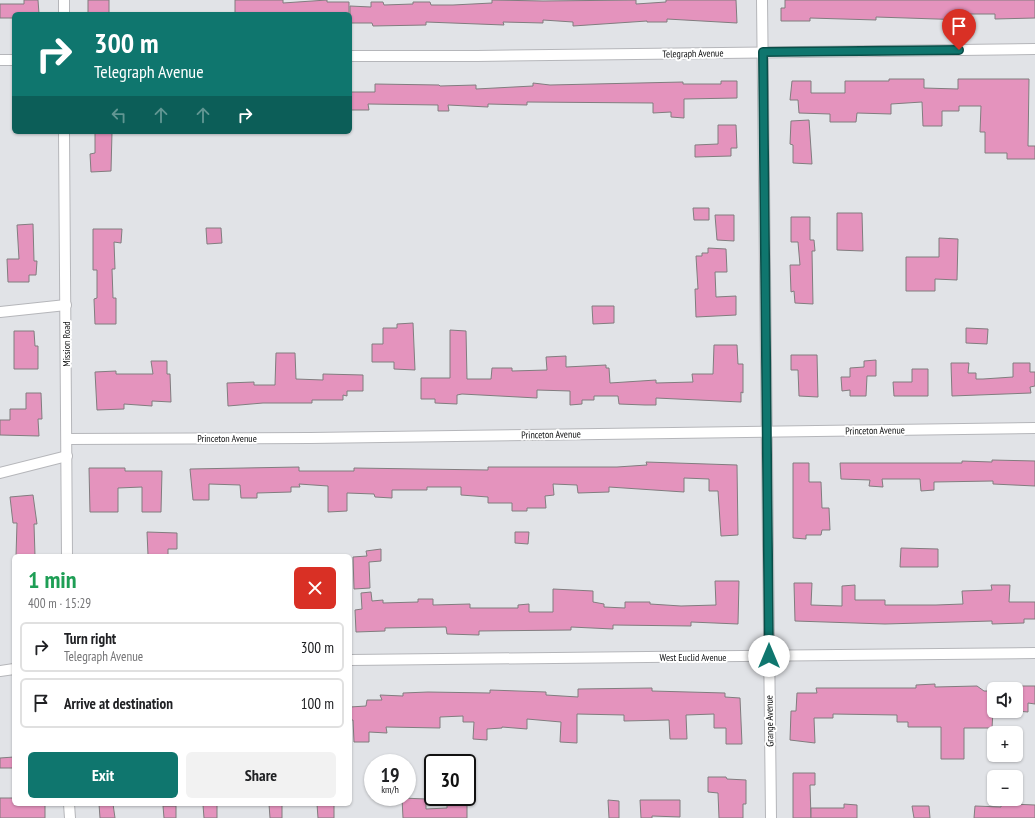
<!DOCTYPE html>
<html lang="en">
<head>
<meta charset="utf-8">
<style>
	body { margin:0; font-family:"PT Sans Narrow",sans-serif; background:#f2f2f2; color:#202124; height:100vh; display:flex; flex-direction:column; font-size:15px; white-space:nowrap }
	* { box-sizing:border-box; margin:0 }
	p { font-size:13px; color:#757577 }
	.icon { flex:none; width:22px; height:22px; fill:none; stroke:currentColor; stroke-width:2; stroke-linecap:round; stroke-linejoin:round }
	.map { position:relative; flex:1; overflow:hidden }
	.panel { position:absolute; left:12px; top:554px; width:340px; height:252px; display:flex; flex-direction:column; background:#fff; border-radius:6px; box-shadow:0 1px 3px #0004 }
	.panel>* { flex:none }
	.guide { position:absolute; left:12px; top:12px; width:340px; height:122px; border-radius:6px; box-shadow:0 1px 3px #0004; background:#0f766e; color:#fff; overflow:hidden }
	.fabs { position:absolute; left:987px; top:682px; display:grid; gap:8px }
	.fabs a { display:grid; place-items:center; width:36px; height:36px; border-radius:6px; background:#fff; box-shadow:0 1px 3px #0004; font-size:20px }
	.speed { position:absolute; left:364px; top:754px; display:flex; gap:8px; font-size:20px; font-weight:700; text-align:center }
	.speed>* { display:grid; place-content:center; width:52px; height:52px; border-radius:50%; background:#fff; box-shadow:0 1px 3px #0004; line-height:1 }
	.speed small { font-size:10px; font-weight:400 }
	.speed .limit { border:2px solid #111; border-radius:6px; background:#fff; color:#111 }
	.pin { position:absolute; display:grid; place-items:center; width:34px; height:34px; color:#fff; margin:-41px -17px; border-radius:50% 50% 50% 0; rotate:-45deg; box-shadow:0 0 4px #0007 }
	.pin .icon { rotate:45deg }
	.me { position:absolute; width:44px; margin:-22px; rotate:0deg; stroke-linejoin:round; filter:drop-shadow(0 0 3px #0008) }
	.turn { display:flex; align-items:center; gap:14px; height:84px; padding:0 16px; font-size:18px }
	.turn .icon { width:52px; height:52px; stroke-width:2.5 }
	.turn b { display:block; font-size:28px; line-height:34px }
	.lanes { display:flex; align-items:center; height:38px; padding:0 16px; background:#0003; justify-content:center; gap:20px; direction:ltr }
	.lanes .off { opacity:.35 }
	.round { display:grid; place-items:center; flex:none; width:42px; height:42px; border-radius:6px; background:#f2f2f2 }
	.summary { display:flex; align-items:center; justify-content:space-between; height:68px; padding:0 16px }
	h1 { font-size:24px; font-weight:800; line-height:30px; color:#1e9e55 }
	.primary-button { display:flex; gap:8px; margin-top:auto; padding:8px 16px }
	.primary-button a { flex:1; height:46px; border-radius:6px; background:#0f766e; color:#fff; font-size:16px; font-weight:800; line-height:46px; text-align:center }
	.primary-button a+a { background:#f2f2f2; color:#202124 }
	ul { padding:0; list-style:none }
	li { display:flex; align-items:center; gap:12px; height:50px; margin:0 8px 6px; padding:0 8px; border:2px solid #e0e0e0; border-radius:6px }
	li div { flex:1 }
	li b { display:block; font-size:15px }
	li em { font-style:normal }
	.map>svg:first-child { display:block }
</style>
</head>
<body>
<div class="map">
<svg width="1035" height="818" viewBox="0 0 1035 818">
	<rect width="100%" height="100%" fill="#e1e3e7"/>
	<g fill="#e493bd" stroke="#817d7f">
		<polygon points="24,0 38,0 39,14 14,14 14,18 0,18 0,4 24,4"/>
		<rect x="88" y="0" width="21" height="14"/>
		<polygon points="235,0 283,0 283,3 327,0 327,2 349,2 349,14 235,14"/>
		<polygon points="492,0 543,1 636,0 636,4 666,2 666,0 736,0 737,23 667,19 667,22 647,22 647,21 573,26 573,22 543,20 543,23 503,22 504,25 426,22 426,25 373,26 372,23 350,23 350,6 371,7 371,2 383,2 384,5 413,4 413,2 430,2 431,5 453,5 492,3"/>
		<polygon points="785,0 1035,0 1035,18 995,19 995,14 967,14 967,20 876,17 876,20 810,18 810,21 781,21 781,8 785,8"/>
		<polygon points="889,79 924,79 924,88 958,89 958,79 1029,79 1028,146 1035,146 1035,159 1007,159 1007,153 985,153 985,132 980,132 981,106 959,106 959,111 942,111 942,126 923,126 922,102 891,104 891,114 857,113 856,122 830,122 830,114 799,113 798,100 790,100 792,81 811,81 811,93 845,93 845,81 889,81"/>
		<polygon points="721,81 737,81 737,98 684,99 684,118 671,117 671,112 653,113 653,103 527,102 527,105 488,104 488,107 448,105 449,111 438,111 438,105 368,104 369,110 350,110 350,92 375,92 375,84 439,85 440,86 476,85 476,89 533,86 533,83 550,85 683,82 683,84 721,84"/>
		<polygon points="809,120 812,164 793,163 793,145 790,144 791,121"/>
		<polygon points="718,125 736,125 737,148 731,148 731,156 695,157 695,145 718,144"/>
		<polygon points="95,132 112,132 111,171 91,172 90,154 95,153"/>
		<polygon points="693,208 709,208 709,220 694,220"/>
		<polygon points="837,213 862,213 863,251 837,250"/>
		<polygon points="715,215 734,215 734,241 717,240"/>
		<polygon points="791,217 810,217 810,240 814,240 815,251 812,251 813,304 795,303 794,291 791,292 790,265 800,265 798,242 791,242"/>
		<polygon points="33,224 34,261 37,261 36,275 29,275 29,282 8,282 7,259 19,259 17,225"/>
		<polygon points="206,228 221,228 222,243 207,244"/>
		<polygon points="93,229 122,229 121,243 114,242 115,269 112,269 113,298 116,298 116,324 95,324 94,299 97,298 97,270 93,270"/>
		<polygon points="939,238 958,239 957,280 935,279 935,291 906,291 906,257 939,257"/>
		<polygon points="708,248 726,249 727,272 715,272 716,297 736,296 736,315 696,317 695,289 698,289 696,256 702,256 702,253 708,253"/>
		<polygon points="592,306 614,306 614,323 593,324"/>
		<polygon points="413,323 415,370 394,369 394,362 372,362 372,344 383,344 383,328 397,328 397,324"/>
		<polygon points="966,328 988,329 987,344 966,343"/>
		<polygon points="450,330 466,331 467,379 491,379 492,368 512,368 512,371 547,370 546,357 566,356 566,367 606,365 606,368 609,368 610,383 656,380 656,383 693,382 692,374 713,374 714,345 737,345 738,364 743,364 743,393 741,392 741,402 656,398 656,405 645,405 619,404 618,396 594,396 594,400 582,400 582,404 570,405 570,391 537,390 537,398 462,394 457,395 457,404 435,403 435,399 421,399 421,378 450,378"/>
		<polygon points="14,331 34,331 35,346 38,346 38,369 14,369"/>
		<polygon points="276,353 295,353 296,379 323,380 323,374 363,375 363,391 347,391 347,396 343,395 343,400 312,400 312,403 263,403 228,406 227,383 254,382 254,385 275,385"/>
		<polygon points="791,355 817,355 818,397 799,396 798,370 791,370"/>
		<polygon points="876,360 876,376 867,376 866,396 850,396 850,390 842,391 841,377 850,377 850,368 864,367 864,361"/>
		<polygon points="151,361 167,361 167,374 170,374 171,402 152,401 152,406 124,404 124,409 97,410 95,372 116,371 116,374 153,374"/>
		<polygon points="951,363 969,363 968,373 976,373 976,379 983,379 1013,377 1013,363 1030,363 1030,372 1035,372 1035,386 1030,387 1031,393 952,396"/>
		<polygon points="912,369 928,369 928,396 894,396 893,382 912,382"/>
		<polygon points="26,393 41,393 42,419 38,419 39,436 0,435 0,420 10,420 10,409 26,409"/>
		<polygon points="992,460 1035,461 1035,486 993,484 993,481 934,482 934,490 921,491 920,479 882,479 883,487 869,486 870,480 841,479 840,463 962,463 962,461 992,462"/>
		<polygon points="646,462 737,465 738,535 721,536 718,491 709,491 709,479 684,478 684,492 609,487 609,492 578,493 577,485 553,484 554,495 545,496 546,508 527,508 527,511 512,511 512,503 488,503 488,497 461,495 461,487 427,487 427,490 392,490 392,498 375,497 374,494 347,493 347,511 328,512 328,486 299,484 300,487 291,487 291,492 257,493 257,498 241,498 240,485 209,484 209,500 193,500 190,469 299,467 299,471 354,471 354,468 488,470 488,467 617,467 647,465"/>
		<polygon points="793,463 809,463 809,482 821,482 822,508 829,508 830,530 822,530 821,535 806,535 806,539 793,538"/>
		<polygon points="89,468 125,468 125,471 162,471 161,512 142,512 142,487 118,488 118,512 90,512"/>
		<polygon points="33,495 37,524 34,524 35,556 16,556 17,523 13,523 10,497"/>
		<polygon points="147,532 177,533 177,549 168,549 168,555 148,555"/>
		<polygon points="515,532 529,532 528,544 515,543"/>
		<polygon points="901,548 938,549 938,567 900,567"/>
		<polygon points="381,549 381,561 369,562 370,588 354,589 353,557 367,556 366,551"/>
		<polygon points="715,581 739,581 738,624 691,622 691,626 613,625 613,629 571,627 571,630 479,631 479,635 447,634 446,627 385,628 385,631 356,632 355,610 362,609 361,593 371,592 372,601 383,600 383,603 418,602 418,599 433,599 433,605 470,604 470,608 518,608 518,605 529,604 529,612 553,612 553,589 593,591 593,602 604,604 604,607 625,608 625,602 650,602 650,604 681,606 716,605"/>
		<polygon points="794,583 812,583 811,605 842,606 842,586 855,585 855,600 885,600 885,605 936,605 963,604 962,591 992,590 991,585 1010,585 1009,602 1035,602 1035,619 1024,619 1024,623 992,624 992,621 885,624 795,621"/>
		<polygon points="935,684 935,687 977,686 984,691 990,691 991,711 993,711 992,728 964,728 964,759 941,759 941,727 908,727 908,722 897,722 897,715 833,714 833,718 814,718 815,743 790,740 791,711 796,711 797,693 817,693 816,688 916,688 916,685"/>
		<polygon points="1016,686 1035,686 1035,704 1028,703 1028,712 1016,711"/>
		<polygon points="652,688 652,691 725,693 725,697 740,698 742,744 726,744 726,728 714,728 714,714 686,715 687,739 670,739 669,720 624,721 624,715 577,714 577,743 560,742 561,722 527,719 527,729 502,727 502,728 487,729 487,740 473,739 474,722 463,722 463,716 440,717 440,728 386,727 387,733 369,732 369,742 354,742 353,720 350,720 350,707 366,706 367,700 382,700 380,695 403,696 403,693 428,692 490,693 490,690 546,692 546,695 578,697 578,689"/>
		<polygon points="14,757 14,768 0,768 0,758"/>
		<polygon points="793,773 815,773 815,785 810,785 811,818 793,818"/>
		<polygon points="708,777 726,777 727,779 746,780 746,804 743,804 743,818 719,818 718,793 708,792"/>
		<polygon points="447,797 463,797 462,804 467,804 467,818 403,818 402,798 426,799 426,809 447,808"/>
		<polygon points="0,798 14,798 14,804 45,804 45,818 0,818"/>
		<polygon points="1001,799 1012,799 1011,804 1035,805 1035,818 974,818 975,806 1001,807"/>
		<polygon points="608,800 619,801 619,818 609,818"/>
		<polygon points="640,800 680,800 680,817 652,816 652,818 641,818"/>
		<polygon points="99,804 113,804 115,818 100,818"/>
		<polygon points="217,804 217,818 204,818 203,805"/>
		<polygon points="269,804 282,804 282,818 270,818"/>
		<polygon points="317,804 334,804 334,818 318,818"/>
		<polygon points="844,804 857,805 857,818 811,818 811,808 844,808"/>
		<polygon points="163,806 176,806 176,818 164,818"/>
		<polygon points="912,806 929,806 930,818 914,818"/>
	</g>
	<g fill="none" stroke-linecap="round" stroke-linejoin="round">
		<defs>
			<g id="street">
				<polyline points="64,0 64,14"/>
				<polyline points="762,0 771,818"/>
				<polyline points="350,56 477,56 1035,49"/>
				<polyline points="0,60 14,60"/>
				<polyline points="64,132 67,556"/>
				<polyline points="0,312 66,305"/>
				<polyline points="67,439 310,438 1035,428"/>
				<polyline points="0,473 67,456"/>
				<polyline points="350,660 1035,653"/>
				<polyline points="0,671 14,669"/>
				<polyline points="69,804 70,818"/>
			</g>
		</defs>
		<use href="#street" stroke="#b5b6ba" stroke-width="12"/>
		<use href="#street" stroke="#fff" stroke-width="10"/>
	</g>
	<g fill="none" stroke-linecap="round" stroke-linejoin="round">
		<defs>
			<polyline id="route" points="769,656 763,52 959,50"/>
		</defs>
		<use href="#route" stroke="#0a4d48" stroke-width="10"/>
		<use href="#route" stroke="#0f766e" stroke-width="7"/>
	</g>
	<g text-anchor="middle" stroke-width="4" stroke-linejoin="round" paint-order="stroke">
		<g font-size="10" fill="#0e0f10" stroke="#fff">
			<text transform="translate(693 53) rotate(-1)" y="4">Telegraph Avenue</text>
			<text transform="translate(66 344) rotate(-90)" y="4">Mission Road</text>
			<text transform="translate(875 430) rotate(-1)" y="4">Princeton Avenue</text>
			<text transform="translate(551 434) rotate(-1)" y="4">Princeton Avenue</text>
			<text x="227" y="442">Princeton Avenue</text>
			<text x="693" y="661">West Euclid Avenue</text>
			<text transform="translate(769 721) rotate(-91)" y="4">Grange Avenue</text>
		</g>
	</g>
</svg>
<div class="fabs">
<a><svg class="icon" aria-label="sound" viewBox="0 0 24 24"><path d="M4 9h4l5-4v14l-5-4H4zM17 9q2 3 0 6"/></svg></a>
<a>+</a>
<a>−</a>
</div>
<div class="speed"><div>19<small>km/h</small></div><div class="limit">30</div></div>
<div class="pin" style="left:959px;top:50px;background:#d93025"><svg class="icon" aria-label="arrive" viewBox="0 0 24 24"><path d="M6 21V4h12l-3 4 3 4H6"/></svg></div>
<svg class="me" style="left:769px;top:656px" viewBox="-20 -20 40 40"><circle r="19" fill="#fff"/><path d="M0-13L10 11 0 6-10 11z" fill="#0f766e"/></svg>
<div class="guide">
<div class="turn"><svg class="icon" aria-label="right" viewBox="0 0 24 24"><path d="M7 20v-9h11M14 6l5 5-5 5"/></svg><div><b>300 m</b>Telegraph Avenue</div></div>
<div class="lanes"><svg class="icon off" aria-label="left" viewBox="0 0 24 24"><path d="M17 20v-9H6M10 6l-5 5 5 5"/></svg><svg class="icon off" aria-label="ahead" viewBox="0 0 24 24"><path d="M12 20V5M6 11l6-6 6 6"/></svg><svg class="icon off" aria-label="ahead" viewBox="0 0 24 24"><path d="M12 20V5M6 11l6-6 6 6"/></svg><svg class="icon" aria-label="right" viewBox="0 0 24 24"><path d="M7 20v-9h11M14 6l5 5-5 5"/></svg></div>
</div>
<section class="panel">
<div class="summary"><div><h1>1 min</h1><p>400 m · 15:29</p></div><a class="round" style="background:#d93025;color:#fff"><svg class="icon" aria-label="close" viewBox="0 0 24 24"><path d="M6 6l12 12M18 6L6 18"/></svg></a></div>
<ul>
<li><svg class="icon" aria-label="right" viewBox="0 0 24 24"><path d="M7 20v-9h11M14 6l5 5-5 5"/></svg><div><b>Turn right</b><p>Telegraph Avenue</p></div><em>300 m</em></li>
<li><svg class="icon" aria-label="arrive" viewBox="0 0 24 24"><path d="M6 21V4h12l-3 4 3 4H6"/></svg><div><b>Arrive at destination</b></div><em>100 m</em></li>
</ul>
<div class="primary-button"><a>Exit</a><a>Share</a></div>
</section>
</div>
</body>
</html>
